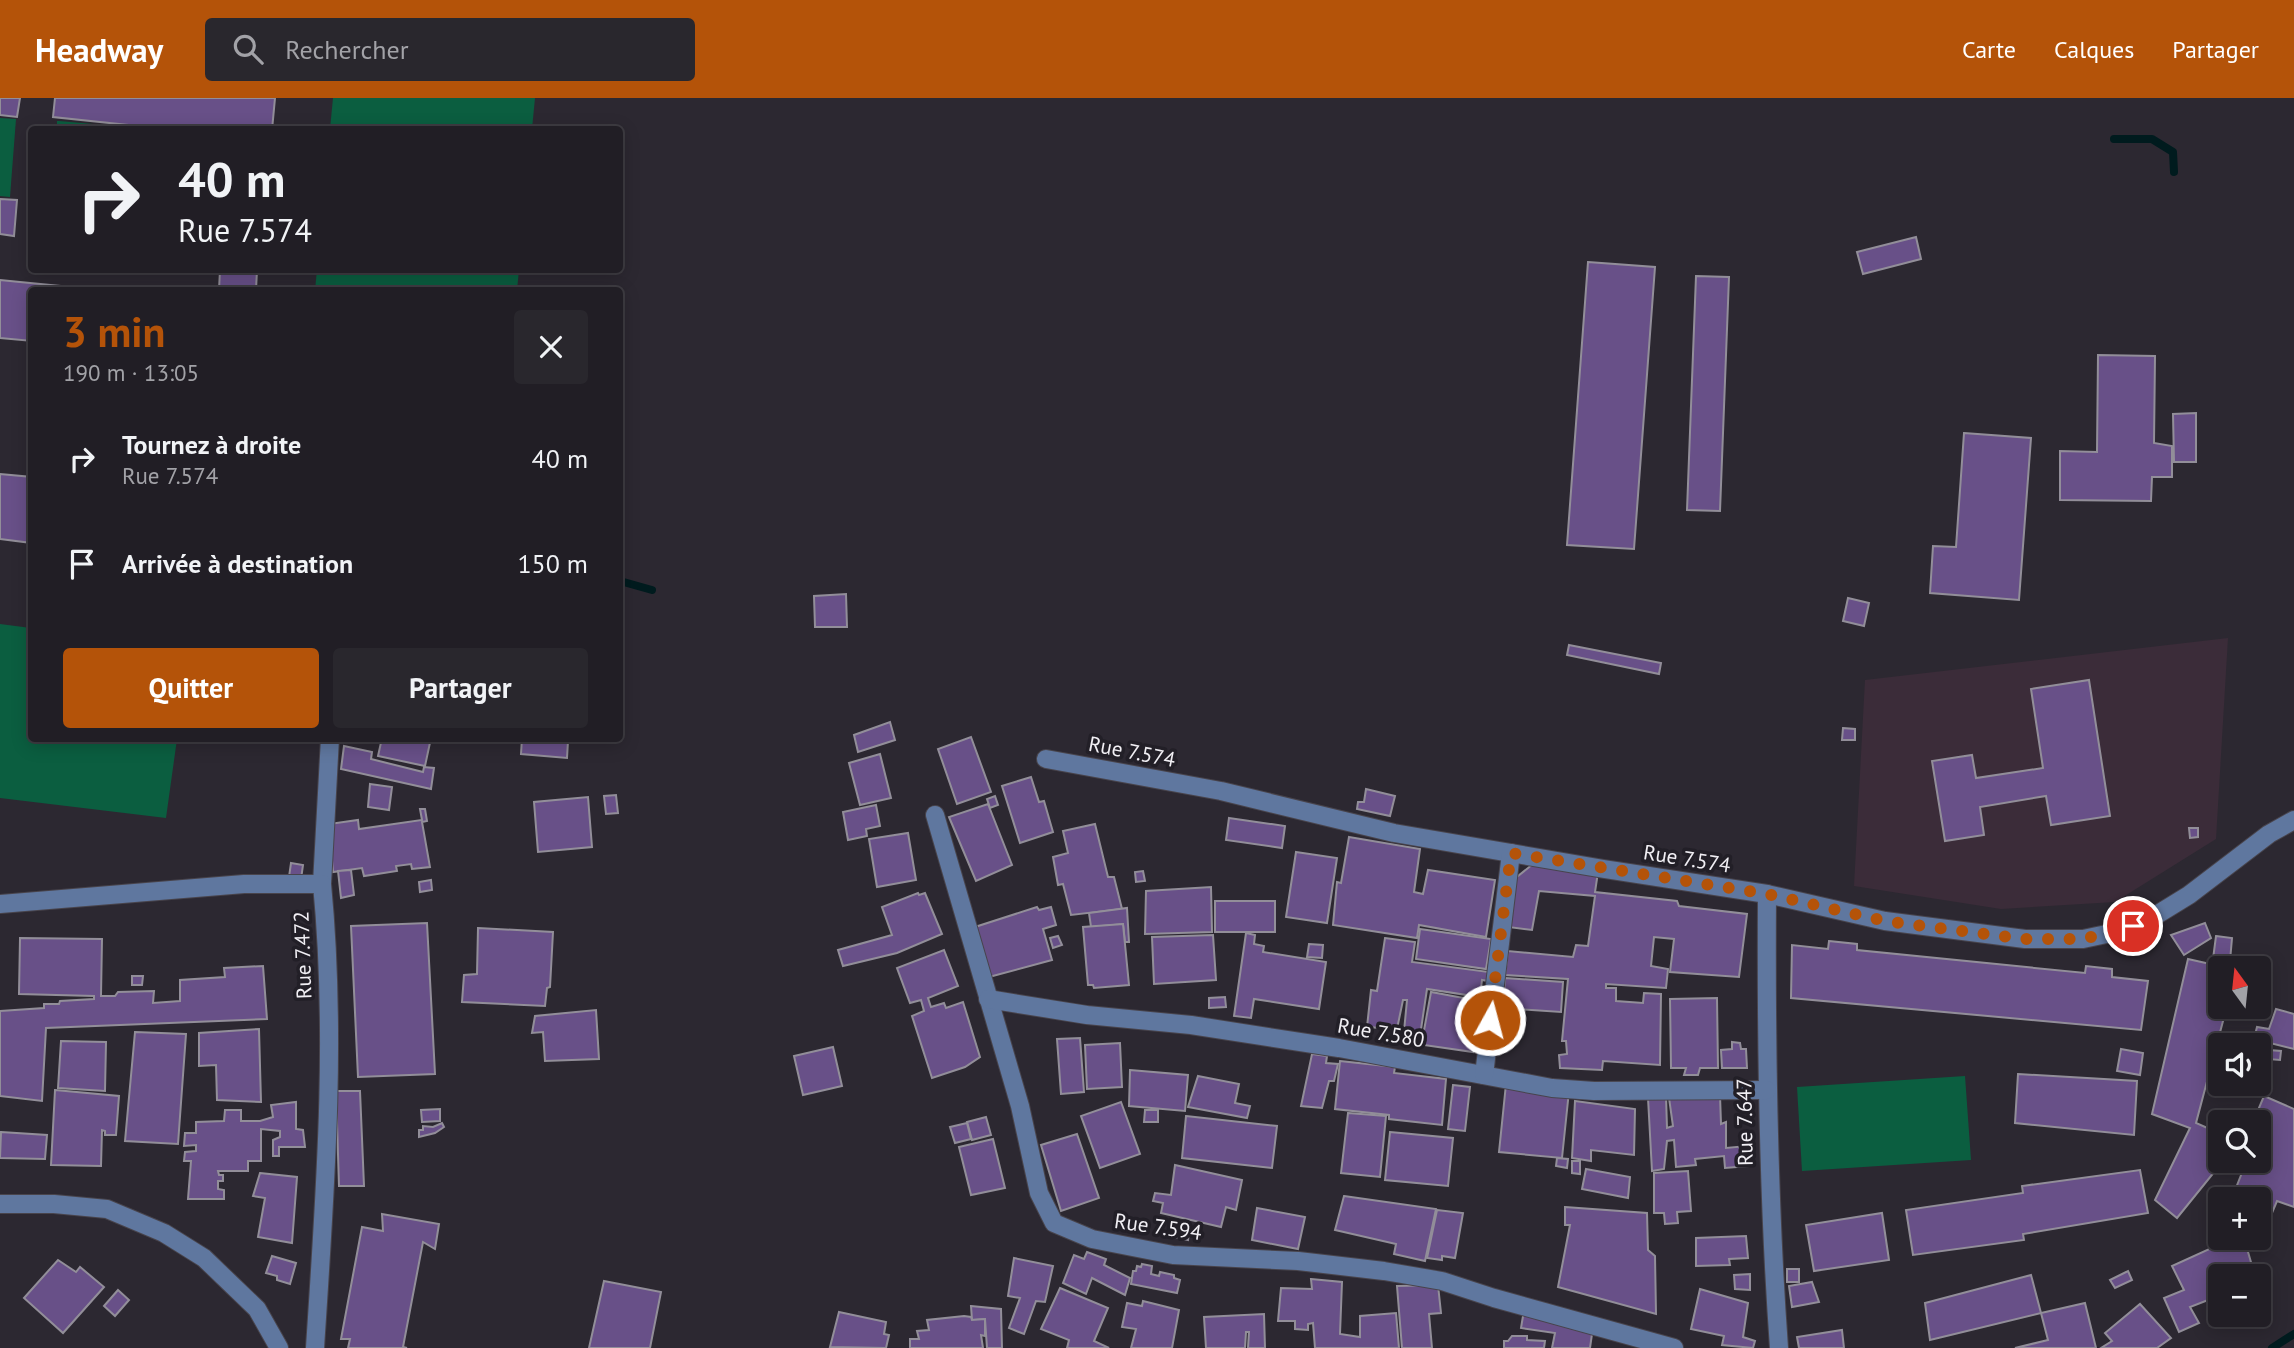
<!DOCTYPE html>
<html lang="fr">
<head>
<meta charset="utf-8">
<style>
	body { margin:0; font-family:"PT Sans",sans-serif; background:#29272d; color:#f1f3f6; height:100vh; display:flex; flex-direction:column; font-size:26px; white-space:nowrap }
	* { box-sizing:border-box; margin:0 }
	p { font-size:23px; color:#a2a2a7 }
	.icon { flex:none; width:38px; height:38px; fill:none; stroke:currentColor; stroke-width:2; stroke-linecap:round; stroke-linejoin:round }
	.map { position:relative; flex:1; overflow:hidden }
	.drawer { position:absolute; left:28px; top:189px; width:595px; height:455px; display:flex; flex-direction:column; background:#211e25; border-radius:7px; box-shadow:0 4px 18px #0003,0 0 0 2px #3e3c42 }
	.drawer>* { flex:none }
	.top-card { position:absolute; left:28px; top:28px; width:595px; height:147px; border-radius:7px; box-shadow:0 4px 18px #0003,0 0 0 2px #3e3c42; background:#211e25; color:#f1f3f6; overflow:hidden }
	.needle { width:46px; rotate:345deg }
	.controls { position:absolute; left:2208px; top:858px; display:grid; gap:14px }
	.controls a { display:grid; place-items:center; width:63px; height:63px; border-radius:7px; background:#211e25; box-shadow:0 4px 18px #0003,0 0 0 2px #3e3c42; font-size:35px }
	.pin { position:absolute; display:grid; place-items:center; width:60px; height:60px; color:#fff; margin:-30px; border:4px solid #fff; border-radius:50%; box-shadow:0 2px 7px #0007 }
	.me { position:absolute; width:77px; margin:-38px; rotate:7deg; stroke-linejoin:round; filter:drop-shadow(0 0 5px #0008) }
	.turn { display:flex; align-items:center; gap:24px; height:147px; padding:0 35px; font-size:32px }
	.turn .icon { width:91px; height:91px; stroke-width:2.5 }
	.turn b { display:block; font-size:49px; line-height:60px }
	.round { display:grid; place-items:center; flex:none; width:74px; height:74px; border-radius:7px; background:#29272d }
	.overview { display:flex; align-items:center; justify-content:space-between; height:119px; padding:0 35px }
	h1 { font-size:42px; font-weight:700; line-height:52px; color:#b45309 }
	.action { display:flex; gap:14px; margin-top:auto; padding:14px 35px }
	.action a { flex:1; height:80px; border-radius:7px; background:#b45309; color:#fff; font-size:28px; font-weight:700; line-height:80px; text-align:center }
	.action a+a { background:#29272d; color:#f1f3f6 }
	ul { padding:0; list-style:none }
	li { display:flex; align-items:center; gap:21px; height:105px; padding:0 35px }
	li div { flex:1 }
	li b { display:block; font-size:26px }
	li em { font-style:normal }
	header { display:flex; align-items:center; gap:42px; box-sizing:border-box; height:98px; padding:0 35px; background:#b45309; color:#fff }
	header strong { font-size:33px }
	nav { display:flex; gap:38px; margin-inline-start:auto; font-size:24px }
	.search { width:490px; height:63px; background:#29272d; display:flex; align-items:center; gap:18px; box-sizing:border-box; padding:0 24px; border-radius:7px; color:#a2a2a7; font-size:26px }
	.map>svg:first-child { display:block }
</style>
</head>
<body>
<header>
<strong>Headway</strong>
<div class="search"><svg class="icon" aria-label="search" viewBox="0 0 24 24"><circle cx="10" cy="10" r="6"/><path d="M15 15l6 6"/></svg>Rechercher</div>
<nav><a>Carte</a><a>Calques</a><a>Partager</a></nav>
</header>
<div class="map">
<svg width="2294" height="1250" viewBox="0 0 2294 1250">
	<rect width="100%" height="100%" fill="#2c2831"/>
	<polygon fill="#3b2c39" points="2228,540 2216,741 2115,804 2001,811 1854,788 1865,582"/>
	<g fill="#0b5e40">
		<polygon points="333,0 535,0 532,31 330,31"/>
		<polygon points="0,20 16,21 10,99 0,98"/>
		<polygon points="57,23 59,23 149,31 57,31"/>
		<polygon points="317,172 519,172 517,192 315,192"/>
		<polygon points="0,526 31,530 32,640 177,641 166,720 0,700"/>
		<polygon points="1965,978 1971,1062 1802,1073 1797,989"/>
	</g>
	<g fill="none" stroke-linecap="round" stroke-linejoin="round">
		<g stroke="#001b1e" stroke-width="8">
			<polyline points="2114,41 2152,41 2173,54 2174,74"/>
			<polyline points="620,483 652,492"/>
			<polyline points="2272,1250 2294,1236"/>
		</g>
	</g>
	<g fill="#685088" stroke="#928e99" stroke-width="2">
		<polygon points="0,0 20,0 17,19 0,17"/>
		<polygon points="55,0 275,0 272,32 176,32 53,19"/>
		<polygon points="0,101 17,102 14,138 0,136"/>
		<polygon points="1916,139 1921,161 1863,176 1857,154"/>
		<polygon points="1588,164 1655,169 1634,451 1567,447"/>
		<polygon points="220,172 257,172 256,192 219,192"/>
		<polygon points="1696,178 1729,179 1720,413 1687,412"/>
		<polygon points="0,182 20,184 102,192 32,192 32,243 0,240"/>
		<polygon points="2098,257 2155,258 2154,345 2172,348 2172,379 2152,379 2151,403 2060,402 2060,353 2097,354"/>
		<polygon points="2196,315 2196,364 2174,364 2173,316"/>
		<polygon points="1964,335 2031,340 2019,502 1930,495 1933,448 1956,449"/>
		<polygon points="0,376 32,379 32,445 0,441"/>
		<polygon points="846,496 847,529 815,529 814,498"/>
		<polygon points="1848,500 1869,505 1864,528 1843,523"/>
		<polygon points="1569,547 1661,565 1659,576 1567,557"/>
		<polygon points="2089,582 2110,718 2051,727 2046,698 1980,709 1984,737 1945,743 1932,663 1972,657 1976,680 2043,670 2031,591"/>
		<polygon points="890,624 895,642 858,654 854,637"/>
		<polygon points="1843,630 1855,631 1855,642 1842,642"/>
		<polygon points="971,639 991,694 957,706 938,651"/>
		<polygon points="382,640 431,640 425,668 378,658"/>
		<polygon points="522,640 571,640 568,643 567,660 521,656"/>
		<polygon points="344,648 372,654 371,661 423,674 424,669 434,670 431,691 341,671"/>
		<polygon points="880,656 891,700 860,707 849,665"/>
		<polygon points="1031,679 1039,704 1044,703 1053,734 1020,745 1002,688"/>
		<polygon points="370,686 392,689 389,712 368,709"/>
		<polygon points="1366,691 1395,698 1390,718 1357,711 1358,704 1364,704"/>
		<polygon points="616,697 618,715 606,716 604,698"/>
		<polygon points="995,698 998,707 990,710 987,701"/>
		<polygon points="588,699 592,749 538,754 534,704"/>
		<polygon points="988,706 1012,767 976,783 949,719"/>
		<polygon points="876,707 880,728 866,731 867,738 848,742 843,714"/>
		<polygon points="420,711 425,711 427,723 422,724 430,769 412,771 411,766 396,768 397,773 364,778 362,770 333,774 329,726 358,722 359,731 422,722"/>
		<polygon points="1229,720 1285,728 1282,750 1226,742"/>
		<polygon points="1095,726 1108,779 1114,779 1122,811 1071,817 1063,786 1058,787 1053,759 1068,755 1063,733"/>
		<polygon points="2189,730 2198,730 2198,739 2190,740"/>
		<polygon points="908,735 916,782 877,789 869,741"/>
		<polygon points="1349,739 1420,751 1414,794 1423,796 1428,772 1495,782 1486,839 1419,827 1417,840 1333,827 1337,784 1341,785"/>
		<polygon points="1296,754 1337,760 1327,825 1286,819"/>
		<polygon points="291,765 303,767 301,781 289,779"/>
		<polygon points="1533,766 1598,774 1595,794 1677,803 1679,808 1747,816 1739,879 1670,874 1674,841 1654,839 1651,868 1668,871 1666,890 1606,886 1606,890 1616,890 1616,903 1643,905 1644,895 1661,896 1660,967 1603,963 1602,972 1560,970 1559,957 1567,956 1566,943 1562,943 1568,881 1505,877 1508,853 1573,859 1576,847 1588,848 1595,798 1539,793 1532,832 1508,829 1513,782"/>
		<polygon points="351,772 354,797 341,800 338,773"/>
		<polygon points="1143,773 1145,783 1136,784 1135,774"/>
		<polygon points="431,782 432,792 420,794 419,784"/>
		<polygon points="1211,789 1212,834 1145,836 1146,793"/>
		<polygon points="918,795 919,797 925,795 942,836 897,855 843,868 838,852 892,837 882,809"/>
		<rect x="1215" y="803" width="60" height="31"/>
		<polygon points="1037,809 1039,812 1051,809 1056,827 1043,831 1052,862 989,879 975,829"/>
		<polygon points="1127,810 1129,844 1125,844 1123,826 1091,829 1089,815"/>
		<polygon points="427,825 435,976 358,979 351,828"/>
		<polygon points="2205,825 2211,840 2184,857 2171,837"/>
		<polygon points="1123,826 1129,887 1094,890 1093,887 1088,887 1083,829"/>
		<polygon points="478,830 553,834 550,889 547,890 545,908 462,904 464,877 477,876"/>
		<polygon points="1420,831 1491,841 1486,871 1416,861"/>
		<polygon points="1246,835 1255,837 1254,846 1264,848 1263,854 1326,864 1319,911 1254,901 1251,920 1234,918"/>
		<polygon points="1213,837 1216,882 1154,886 1152,839"/>
		<polygon points="1058,838 1062,847 1053,850 1050,840"/>
		<polygon points="2216,838 2232,840 2230,863 2213,861"/>
		<polygon points="20,840 102,841 101,898 115,898 118,894 154,893 153,905 180,903 180,882 225,879 224,870 263,868 267,921 46,930 42,1003 0,998 0,913 44,910 44,906 59,906 60,903 94,901 94,898 19,896"/>
		<polygon points="1385,840 1415,844 1412,864 1489,874 1488,883 1482,882 1480,899 1427,891 1420,938 1423,938 1431,894 1469,901 1468,908 1479,910 1473,954 1403,944 1407,902 1403,902 1397,931 1367,929 1371,892 1377,893"/>
		<polygon points="1829,843 1857,846 1857,852 2085,875 2086,868 2112,871 2112,879 2148,883 2141,932 1791,900 1792,847 1828,851"/>
		<polygon points="1309,846 1323,847 1322,860 1307,859"/>
		<polygon points="944,852 958,888 928,900 931,909 944,905 946,910 963,904 980,959 965,969 932,980 912,918 924,913 921,902 910,905 897,870"/>
		<polygon points="2188,861 2228,870 2221,870 2221,908 2227,908 2196,1025 2221,1036 2221,1062 2224,1062 2177,1120 2155,1102 2190,1030 2152,1016"/>
		<polygon points="132,878 143,878 142,887 132,887"/>
		<polygon points="1505,880 1563,884 1561,914 1503,910"/>
		<polygon points="1225,899 1226,909 1209,910 1209,900"/>
		<polygon points="1717,900 1718,970 1700,970 1698,977 1684,977 1686,970 1671,970 1670,901"/>
		<polygon points="2276,911 2294,916 2294,951 2254,941 2257,929 2269,931"/>
		<polygon points="596,912 599,961 545,963 543,934 532,935 535,918"/>
		<polygon points="259,931 261,1004 217,1002 216,967 199,968 199,935"/>
		<polygon points="135,934 186,936 178,1046 125,1043"/>
		<polygon points="1080,940 1084,994 1061,996 1057,941"/>
		<polygon points="61,943 106,944 105,993 58,990"/>
		<polygon points="1732,944 1740,945 1741,951 1746,951 1747,970 1722,970 1721,952 1732,951"/>
		<polygon points="1120,945 1122,989 1087,991 1085,947"/>
		<polygon points="833,949 842,988 803,997 794,958"/>
		<polygon points="2121,951 2143,955 2140,977 2117,973"/>
		<polygon points="2269,952 2281,953 2280,962 2268,961 2258,995 2229,988 2230,985 2259,985 2259,953 2268,955"/>
		<polygon points="1312,956 1327,958 1326,965 1338,966 1334,983 1329,983 1322,1010 1301,1008"/>
		<polygon points="1340,963 1395,969 1394,975 1446,981 1442,1027 1389,1021 1389,1017 1335,1011"/>
		<polygon points="1130,972 1188,977 1185,1013 1129,1008"/>
		<polygon points="2018,976 2137,983 2134,1037 2015,1025"/>
		<polygon points="1198,978 1239,986 1235,1005 1250,1008 1247,1020 1188,1009"/>
		<polygon points="1506,986 1569,993 1562,1060 1499,1054"/>
		<polygon points="1453,987 1470,989 1465,1033 1448,1031"/>
		<polygon points="55,992 119,998 116,1037 105,1037 105,1033 102,1032 101,1068 51,1067"/>
		<polygon points="336,993 360,993 364,1088 339,1088"/>
		<polygon points="1720,997 1721,1026 1726,1024 1726,1050 1747,1048 1749,1068 1725,1070 1724,1058 1695,1061 1696,1067 1676,1069 1674,1042 1667,1043 1664,1071 1652,1073 1648,1000 1666,998 1667,1030 1673,1028 1669,1000"/>
		<polygon points="2264,998 2294,1011 2294,1109 2277,1103 2272,1115 2259,1110 2259,1101 2232,1100 2247,1062 2259,1062 2259,1024 2253,1024"/>
		<polygon points="1575,1003 1635,1011 1634,1057 1591,1052 1591,1063 1572,1060"/>
		<polygon points="296,1004 296,1031 303,1032 305,1049 279,1049 279,1058 273,1058 273,1042 280,1039 280,1033 261,1031 261,1063 248,1063 248,1073 218,1073 219,1077 223,1077 223,1083 218,1083 218,1091 224,1092 224,1101 188,1101 191,1063 184,1063 185,1054 196,1053 196,1047 184,1048 185,1035 196,1035 196,1024 224,1023 225,1012 241,1012 241,1023 260,1023 273,1019 271,1007"/>
		<polygon points="1121,1004 1140,1056 1100,1070 1081,1018"/>
		<polygon points="440,1011 440,1023 422,1024 421,1012"/>
		<polygon points="1145,1012 1158,1012 1158,1024 1144,1024"/>
		<polygon points="1348,1015 1386,1018 1380,1079 1341,1075"/>
		<polygon points="1186,1018 1277,1028 1272,1070 1182,1060"/>
		<polygon points="986,1019 991,1037 972,1042 967,1024"/>
		<polygon points="442,1025 444,1029 435,1035 419,1039 419,1032 423,1032 423,1028 433,1029"/>
		<polygon points="967,1025 971,1041 955,1045 950,1029"/>
		<polygon points="1,1034 47,1037 45,1061 0,1060"/>
		<polygon points="1390,1034 1453,1040 1448,1088 1385,1082"/>
		<polygon points="1077,1036 1099,1100 1061,1113 1041,1047"/>
		<polygon points="993,1041 1005,1090 971,1097 959,1049"/>
		<polygon points="1557,1060 1568,1061 1567,1070 1556,1068"/>
		<polygon points="1572,1063 1580,1063 1580,1076 1572,1075"/>
		<polygon points="1175,1067 1242,1082 1236,1112 1226,1109 1221,1129 1161,1115 1163,1105 1153,1103 1155,1095 1171,1097"/>
		<polygon points="1586,1071 1630,1079 1628,1100 1582,1091"/>
		<polygon points="2140,1072 2148,1115 2023,1136 2024,1142 1913,1157 1906,1112 2023,1095 2022,1088"/>
		<polygon points="1688,1073 1691,1113 1677,1114 1678,1125 1665,1126 1664,1115 1654,1115 1654,1075"/>
		<polygon points="260,1075 297,1079 292,1145 258,1139 265,1100 253,1098"/>
		<polygon points="1344,1098 1436,1111 1425,1163 1394,1156 1396,1146 1335,1132"/>
		<polygon points="1565,1109 1647,1115 1648,1152 1655,1158 1656,1216 1558,1189 1570,1127 1565,1127"/>
		<polygon points="1257,1110 1305,1119 1298,1151 1252,1142"/>
		<polygon points="1437,1112 1463,1115 1455,1160 1442,1158 1442,1162 1427,1160"/>
		<polygon points="1882,1115 1889,1162 1814,1173 1806,1127"/>
		<polygon points="382,1116 439,1126 435,1151 423,1144 403,1249 407,1250 348,1250 350,1241 341,1241 362,1129 383,1133"/>
		<polygon points="1178,1123 1190,1128 1188,1142 1175,1139"/>
		<polygon points="1746,1138 1748,1160 1729,1161 1730,1167 1696,1168 1696,1140"/>
		<polygon points="2224,1139 2254,1139 2255,1143 2246,1147 2255,1178 2221,1178 2221,1197 2190,1209 2199,1225 2179,1234 2164,1200 2184,1192 2172,1168 2214,1149 2213,1144"/>
		<polygon points="1087,1154 1106,1161 1104,1167 1130,1180 1125,1197 1092,1180 1086,1196 1063,1185 1074,1157 1084,1161"/>
		<polygon points="272,1158 296,1165 290,1186 277,1182 277,1178 266,1175"/>
		<polygon points="1014,1160 1053,1168 1045,1204 1036,1203 1024,1236 1009,1230 1020,1200 1008,1198"/>
		<polygon points="58,1162 76,1174 80,1169 104,1189 63,1235 24,1200"/>
		<polygon points="1142,1166 1152,1168 1151,1176 1159,1178 1160,1174 1174,1177 1174,1180 1180,1182 1177,1195 1131,1186 1133,1173 1136,1173 1137,1168 1141,1169"/>
		<rect x="1787" y="1171" width="12" height="13"/>
		<polygon points="2128,1173 2132,1182 2115,1190 2110,1182"/>
		<polygon points="1750,1176 1750,1192 1735,1191 1734,1177"/>
		<polygon points="2031,1177 2041,1215 1930,1242 1925,1205"/>
		<polygon points="1311,1181 1342,1184 1340,1236 1360,1239 1360,1218 1396,1215 1399,1250 1315,1250 1313,1225 1308,1226 1308,1232 1295,1231 1295,1223 1278,1223 1281,1190 1312,1191"/>
		<polygon points="604,1183 661,1194 650,1250 589,1250"/>
		<polygon points="1812,1184 1819,1204 1792,1209 1789,1188"/>
		<polygon points="1438,1187 1441,1215 1429,1216 1432,1250 1402,1250 1397,1188"/>
		<polygon points="1060,1190 1108,1210 1094,1243 1109,1250 1067,1250 1069,1242 1041,1231"/>
		<polygon points="1700,1191 1748,1205 1743,1239 1755,1243 1753,1250 1722,1247 1724,1238 1691,1231"/>
		<polygon points="118,1192 129,1202 115,1218 104,1208"/>
		<polygon points="1143,1203 1179,1212 1172,1250 1131,1250 1136,1231 1122,1229 1127,1205 1142,1208"/>
		<polygon points="2085,1205 2096,1250 2015,1250 2048,1242 2041,1215"/>
		<polygon points="2140,1206 2171,1240 2157,1250 2101,1250 2112,1243 2105,1235"/>
		<polygon points="971,1208 1001,1211 1002,1250 987,1250 985,1221 972,1222"/>
		<polygon points="1524,1212 1593,1229 1590,1250 1552,1250 1555,1235 1521,1230"/>
		<polygon points="839,1214 886,1224 884,1236 889,1237 886,1250 830,1249"/>
		<polygon points="1264,1216 1265,1250 1248,1250 1249,1234 1246,1234 1245,1250 1206,1250 1204,1219"/>
		<polygon points="964,1218 971,1219 972,1222 985,1221 985,1238 981,1237 983,1250 910,1250 910,1241 919,1241 917,1233 929,1232 927,1222"/>
		<polygon points="1842,1232 1844,1250 1799,1250 1797,1239"/>
		<polygon points="1512,1238 1527,1238 1527,1242 1545,1243 1544,1250 1504,1250 1504,1243 1508,1243"/>
	</g>
	<g fill="none" stroke-linecap="round" stroke-linejoin="round">
		<defs>
			<g id="minor">
				<polyline points="1046,661 1221,693 1394,735 1604,771 1767,796 1885,823 2025,841 2083,841 2116,834 2150,821 2189,797 2269,736 2294,722"/>
				<polyline points="935,717 1020,1008 1039,1095 1054,1125 1092,1141 1173,1157 1298,1163 1384,1173 1442,1183 1494,1200 1674,1250"/>
				<polyline points="322,786 330,640"/>
				<path d="M1767,796c-1,152 1,303 12,454"/>
				<path d="M0,806l244,-20h78c15,154 3,310 -7,464"/>
				<polyline points="988,901 1087,917 1191,927 1339,950 1552,990 1594,993 1767,992"/>
				<polyline points="1484,977 1511,755"/>
				<polyline points="0,1106 54,1106 107,1111 164,1135 204,1160 257,1211 279,1250"/>
			</g>
		</defs>
		<use href="#minor" stroke="#48444c" stroke-width="20"/>
		<use href="#minor" stroke="#5f779f" stroke-width="18"/>
	</g>
	<g fill="none" stroke-linecap="round" stroke-linejoin="round">
		<polyline stroke="#b45309" stroke-width="12" stroke-dasharray="0 21.6" points="1490,922 1511,755 1767,796 1885,823 2025,841 2083,841 2133,828"/>
	</g>
	<g text-anchor="middle" stroke-width="7" stroke-linejoin="round" paint-order="stroke">
		<g font-size="21" fill="#f1eff4" stroke="#221f27">
			<text transform="translate(1132 654) rotate(11)" y="7">Rue 7.574</text>
			<text transform="translate(1687 761) rotate(9)" y="7">Rue 7.574</text>
			<text transform="translate(303 857) rotate(-92)" y="7">Rue 7.472</text>
			<text transform="translate(1381 935) rotate(10)" y="7">Rue 7.580</text>
			<text transform="translate(1745 1024) rotate(-91)" y="7">Rue 7.647</text>
			<text transform="translate(1158 1129) rotate(8)" y="7">Rue 7.594</text>
		</g>
	</g>
</svg>
<div class="controls">
<a><svg class="needle" viewBox="-14 -14 28 28"><path d="M0-13l5 13h-10z" fill="#e53935"/><path d="M0 13l5-13h-10z" fill="#a2a2a7"/></svg></a>
<a><svg class="icon" aria-label="sound" viewBox="0 0 24 24"><path d="M4 9h4l5-4v14l-5-4H4zM17 9q2 3 0 6"/></svg></a>
<a><svg class="icon" aria-label="search" viewBox="0 0 24 24"><circle cx="10" cy="10" r="6"/><path d="M15 15l6 6"/></svg></a>
<a>+</a>
<a>−</a>
</div>
<div class="pin" style="left:2133px;top:828px;background:#d93025"><svg class="icon" aria-label="arrive" viewBox="0 0 24 24"><path d="M6 21V4h12l-3 4 3 4H6"/></svg></div>
<svg class="me" style="left:1490px;top:922px" viewBox="-20 -20 40 40"><circle r="17" fill="#b45309" stroke="#fff" stroke-width="3"/><path d="M0-11L8 9 0 5-8 9z" fill="#fff"/></svg>
<div class="top-card">
<div class="turn"><svg class="icon" aria-label="right" viewBox="0 0 24 24"><path d="M7 20v-9h11M14 6l5 5-5 5"/></svg><div><b>40 m</b>Rue 7.574</div></div>
</div>
<section class="drawer">
<div class="overview"><div><h1>3 min</h1><p>190 m · 13:05</p></div><a class="round"><svg class="icon" aria-label="close" viewBox="0 0 24 24"><path d="M6 6l12 12M18 6L6 18"/></svg></a></div>
<ul>
<li><svg class="icon" aria-label="right" viewBox="0 0 24 24"><path d="M7 20v-9h11M14 6l5 5-5 5"/></svg><div><b>Tournez à droite</b><p>Rue 7.574</p></div><em>40 m</em></li>
<li><svg class="icon" aria-label="arrive" viewBox="0 0 24 24"><path d="M6 21V4h12l-3 4 3 4H6"/></svg><div><b>Arrivée à destination</b></div><em>150 m</em></li>
</ul>
<div class="action"><a>Quitter</a><a>Partager</a></div>
</section>
</div>
</body>
</html>
